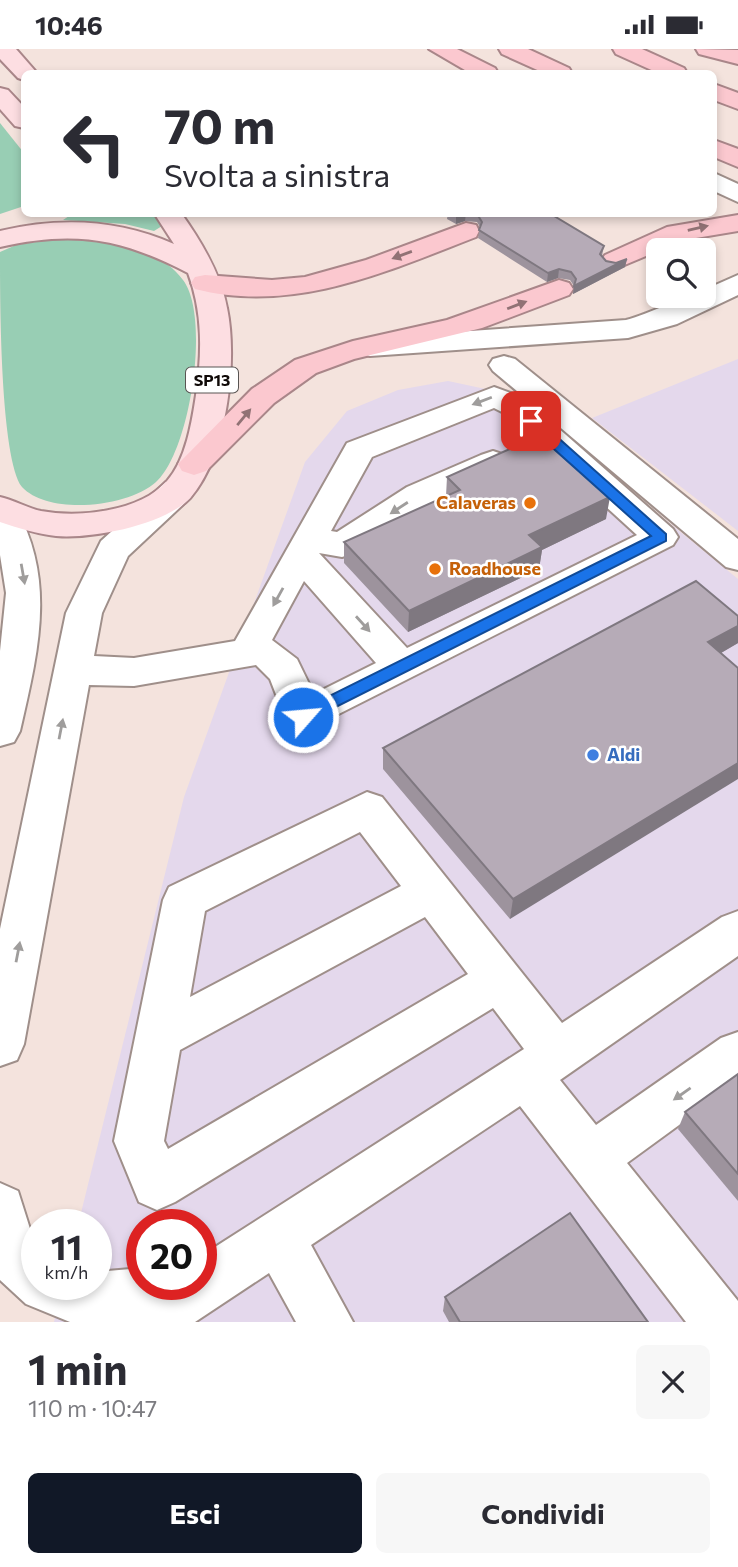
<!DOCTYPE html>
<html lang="it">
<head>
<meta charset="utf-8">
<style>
	body { margin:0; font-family:Commissioner,sans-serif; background:#f7f7f7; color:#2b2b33; height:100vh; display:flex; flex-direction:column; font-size:26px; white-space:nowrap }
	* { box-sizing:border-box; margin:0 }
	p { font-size:23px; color:#7c7c81 }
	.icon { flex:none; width:38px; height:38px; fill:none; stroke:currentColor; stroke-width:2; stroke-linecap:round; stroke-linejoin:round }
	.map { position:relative; height:1273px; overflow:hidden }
	.details { display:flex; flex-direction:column; background:#fff; flex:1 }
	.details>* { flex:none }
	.guide { position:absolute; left:21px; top:21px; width:696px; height:147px; border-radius:10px; box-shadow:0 4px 10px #0003; background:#fff; color:#2b2b33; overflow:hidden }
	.fabs { position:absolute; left:646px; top:189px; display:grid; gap:14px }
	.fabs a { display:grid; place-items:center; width:70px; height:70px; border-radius:10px; background:#fff; box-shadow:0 4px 10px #0003; font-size:35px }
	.speed { position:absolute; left:21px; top:1160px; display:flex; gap:14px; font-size:35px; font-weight:700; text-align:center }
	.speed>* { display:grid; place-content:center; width:91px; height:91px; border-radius:50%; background:#fff; box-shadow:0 4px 10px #0003; line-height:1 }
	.speed small { font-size:18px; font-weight:400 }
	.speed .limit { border:10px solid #d22; background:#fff; color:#111 }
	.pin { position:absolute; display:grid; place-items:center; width:60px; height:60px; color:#fff; margin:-30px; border-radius:14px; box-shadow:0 4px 10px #0006 }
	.me { position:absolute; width:77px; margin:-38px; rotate:63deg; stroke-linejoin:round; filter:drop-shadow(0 0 5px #0008) }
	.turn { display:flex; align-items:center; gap:24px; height:147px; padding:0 28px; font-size:32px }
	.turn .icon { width:91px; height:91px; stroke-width:2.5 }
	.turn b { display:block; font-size:49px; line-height:60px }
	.round { display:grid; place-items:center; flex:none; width:74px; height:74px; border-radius:10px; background:#f7f7f7 }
	.head { display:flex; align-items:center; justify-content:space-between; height:119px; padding:0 28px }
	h1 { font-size:42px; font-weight:700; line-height:52px }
	.action { display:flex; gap:14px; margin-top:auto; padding:14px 28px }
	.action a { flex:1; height:80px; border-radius:10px; background:#111827; color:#fff; font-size:28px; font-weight:700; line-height:80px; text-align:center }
	.action a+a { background:#f7f7f7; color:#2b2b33 }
	.status { display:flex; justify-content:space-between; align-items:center; height:49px; padding:0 35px; background:#fff; direction:ltr }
	.status svg { height:19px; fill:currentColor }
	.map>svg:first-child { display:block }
</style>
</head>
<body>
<div class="status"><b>10:46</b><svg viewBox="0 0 49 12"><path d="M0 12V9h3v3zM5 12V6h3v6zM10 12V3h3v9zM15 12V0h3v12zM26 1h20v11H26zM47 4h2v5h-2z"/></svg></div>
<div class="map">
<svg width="738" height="1273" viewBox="0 0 738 1273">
	<rect width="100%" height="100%" fill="#f4e3dd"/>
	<g fill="#e4d8ec" fill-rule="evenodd">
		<polygon points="738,310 738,482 592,369"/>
		<path d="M448,332l65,14 225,184v743h-684l9,-37h33v-60h-18l106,-428 121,-335 42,-51 51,-21zM142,1176h59v60h-59z"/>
	</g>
	<g fill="#98ceb4">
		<polygon points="0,74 24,104 24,157 0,165"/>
		<polygon points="72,165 153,165 162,177 154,182 125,175 63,171"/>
		<path d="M55,190c42,2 100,3 128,41 28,37 7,172 -27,202 -27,25 -107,34 -134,5 -22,-29 -22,-190 -22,-235l16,-7z"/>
	</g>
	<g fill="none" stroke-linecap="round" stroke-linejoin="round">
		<defs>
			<g id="minor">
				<polygon points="714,124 738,135 738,153 714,142"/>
				<path d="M738,226v20l-61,29 -49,14 -258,18 -11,-3 -4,-6 4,-6 11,-3 256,-18c24,-6 54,-24 78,-24v-6z"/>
				<polygon points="504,307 515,310 738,490 738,521 726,518 493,322 489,316 493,310"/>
				<path d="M494,338l30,11 149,131 5,8 -5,8 -370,187 -14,-4 -19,-49 -14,-14 -122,21 -45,-1 -65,359 -7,16 -17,6v-137l66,-316 35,-72 65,-59 12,-3 12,3 5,8 -5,8 -62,58 -26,57 -8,43 40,2 101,-17 112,-198zM494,359l8,4 135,123 -230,113 -88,-95 23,4 12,-4 77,-50 74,-34 4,-7 -4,-7 -12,-4 -12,4 -74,32 -70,45 -6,-1 41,-74zM304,532l72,82 -62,31 -17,-35 -25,-19z"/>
				<path d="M0,450l12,3c46,74 26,150 8,229l-6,11 -14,4v-95l6,-58 -6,-38z"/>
				<path d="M367,743l15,5 180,226 160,-106 16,-6v45l-178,124 36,45 125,-87 17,-6v50l-111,81 111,138v21h-52l-166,-216 -209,139 42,77h-57l-27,-49 -74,49h-125l-44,-18 -26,-24v-97l18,8 13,41 6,9v44h59v-13l46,-4v17h59v-29l323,-207 -31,-41 -318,194 -18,8 -18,-8 -25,-61 49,-241 6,-13zM360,783l41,54 -211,111 15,-86zM425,868l43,57 -300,175 -4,-8 16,-91z"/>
			</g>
			<g id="major">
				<polygon points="0,0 16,0 37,24 24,24 24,31 18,29 0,10"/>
				<polygon points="0,39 8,41 24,58 24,79 15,77 0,60"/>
				<path d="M154,164h27c20,28 40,61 46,95 11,52 0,147 -36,189 -25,28 -99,42 -135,39 -19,-2 -38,-8 -56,-14v-25c14,3 27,11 41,14 37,7 99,1 126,-30 19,-21 25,-60 29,-86 6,-42 7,-82 -8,-122 -67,-35 -114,-43 -188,-26v-16c60,-14 117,-12 174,13z"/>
			</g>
			<g id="highway">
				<polygon points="429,0 457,0 495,19 498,24 470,24"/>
				<polygon points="499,0 528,0 569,19 572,24 544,24 502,5"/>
				<polygon points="613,0 642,0 684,19 687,24 658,24 616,5"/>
				<polygon points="696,0 738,1 738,15 699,5"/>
				<polygon points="714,35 738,44 738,60 714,51"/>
				<polygon points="714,91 738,100 738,118 714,108"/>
				<polygon points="738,166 738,182 684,191 615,220 605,218 601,212 605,206 667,178"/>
				<path d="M466,174l10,2 3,6 -3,6c-91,35 -182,77 -281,52l-4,-6 4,-6 10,-2 67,5 33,-3 61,-17z"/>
				<polygon points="559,231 569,234 573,240 569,246 482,279 354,310 316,324 274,354 206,422 194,426 182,422 178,415 252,340 295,311 353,292 447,271"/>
			</g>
		</defs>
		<use href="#minor" stroke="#9f8f8a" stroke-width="4"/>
		<use href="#major" stroke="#a98689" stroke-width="4"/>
		<use href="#highway" stroke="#a98689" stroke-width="4"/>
		<use href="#minor" fill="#fff" fill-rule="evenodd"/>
		<use href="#major" fill="#fddee2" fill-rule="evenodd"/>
		<use href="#highway" fill="#fbc8cf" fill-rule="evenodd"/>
	</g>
	<g fill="#9d939d">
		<polygon points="448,164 549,164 604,197 602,207 606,212 616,214 627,210 625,218 573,245 574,237 570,231 558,229 547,233 478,189 480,178 477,173 465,172 456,175 447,170"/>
		<polygon points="447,428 606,470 542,501 539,520 408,583 344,514 344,493 446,447"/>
		<polygon points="738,567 738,594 721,604 510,870 383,720 383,699"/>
		<polygon points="738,1025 738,1152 678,1080 685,1063"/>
		<polygon points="445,1248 648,1273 449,1273 443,1262"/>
	</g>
	<g fill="#7f7880">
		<polygon points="463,164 466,164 465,172 456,175 456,167"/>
		<polygon points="627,210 625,218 573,245 574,237"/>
		<polygon points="559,220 558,229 547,233 548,224"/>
		<polygon points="610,448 606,470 542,501 539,520 408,583 409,562 529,486"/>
		<polygon points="738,577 738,594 702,615 708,593"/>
		<polygon points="738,714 738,730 510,870 513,850"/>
	</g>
	<g fill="#b6abb7" stroke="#7f7880" stroke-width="2">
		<polygon points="472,164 549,164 604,197 600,205 606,212 616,214 627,210 574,237 576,230 571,223 559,220 548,224 479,181 482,173 477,165"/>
		<polygon points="539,387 610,448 529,486 542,498 409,562 344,493 460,441 447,428"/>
		<polygon points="696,532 738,567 738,577 708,593 738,619 738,714 513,850 383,699"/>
		<polygon points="738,1025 738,1125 685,1063"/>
		<polygon points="570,1164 648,1273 460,1273 445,1248"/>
	</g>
	<defs><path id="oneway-solid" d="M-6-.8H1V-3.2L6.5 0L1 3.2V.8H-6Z" transform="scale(1.75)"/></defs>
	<g fill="#917275">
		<use href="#oneway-solid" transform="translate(698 179) rotate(-13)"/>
		<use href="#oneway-solid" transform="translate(402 206) rotate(160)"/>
		<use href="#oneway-solid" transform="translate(517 256) rotate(-21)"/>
		<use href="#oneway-solid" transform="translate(244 368) rotate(-50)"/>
	</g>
	<g fill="#9f9d9c">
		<use href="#oneway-solid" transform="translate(482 352) rotate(159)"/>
		<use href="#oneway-solid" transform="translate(399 459) rotate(147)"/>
		<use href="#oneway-solid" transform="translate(23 525) rotate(80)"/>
		<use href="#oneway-solid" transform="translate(278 548) rotate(119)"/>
		<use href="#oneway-solid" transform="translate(363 575) rotate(48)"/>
		<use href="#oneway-solid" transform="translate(61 680) rotate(-79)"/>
		<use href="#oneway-solid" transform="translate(18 903) rotate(-79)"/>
		<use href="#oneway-solid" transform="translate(682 1045) rotate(145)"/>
	</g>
	<polygon fill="#1a73e8" stroke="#114b97" stroke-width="2" points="526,369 536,369 666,485 666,492 308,672 297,672 297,663 651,487 526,375"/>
	<g fill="#e8710a" stroke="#fff" stroke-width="2.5">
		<circle cx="530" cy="454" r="7"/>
		<circle cx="435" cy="520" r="7"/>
	</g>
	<circle fill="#3f7fe0" stroke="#fff" stroke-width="2.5" cx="593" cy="706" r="7"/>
	<g text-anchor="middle" stroke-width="5" stroke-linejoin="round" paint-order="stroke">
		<rect fill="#fff" stroke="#585452" stroke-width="2" x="186" y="318.5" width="52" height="25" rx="5"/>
		<g font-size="16" font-weight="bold" fill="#100a08">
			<text x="212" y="337">SP13</text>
		</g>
		<g font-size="18" font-weight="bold" fill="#c56008" stroke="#fff" text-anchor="end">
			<text x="516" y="460">Calaveras</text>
			<text x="449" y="526" text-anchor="start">Roadhouse</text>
		</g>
		<g font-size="18" font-weight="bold" fill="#366cbe" stroke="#fff" text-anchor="start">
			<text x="607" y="712">Aldi</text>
		</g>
	</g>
</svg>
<div class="fabs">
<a><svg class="icon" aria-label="search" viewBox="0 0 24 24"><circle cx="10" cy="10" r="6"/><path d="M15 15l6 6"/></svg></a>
</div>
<div class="speed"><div>11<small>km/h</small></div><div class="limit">20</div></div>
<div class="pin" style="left:531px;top:372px;background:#d93025"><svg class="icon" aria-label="arrive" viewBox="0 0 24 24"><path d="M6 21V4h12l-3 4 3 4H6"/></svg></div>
<svg class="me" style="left:303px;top:668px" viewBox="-20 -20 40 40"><circle r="17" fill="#1a73e8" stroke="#fff" stroke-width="3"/><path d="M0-11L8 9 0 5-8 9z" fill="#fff"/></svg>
<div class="guide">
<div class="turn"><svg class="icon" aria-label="left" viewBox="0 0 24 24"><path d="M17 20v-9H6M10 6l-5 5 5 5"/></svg><div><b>70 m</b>Svolta a sinistra</div></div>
</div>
</div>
<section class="details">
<div class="head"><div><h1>1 min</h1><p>110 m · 10:47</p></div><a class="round"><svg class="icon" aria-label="close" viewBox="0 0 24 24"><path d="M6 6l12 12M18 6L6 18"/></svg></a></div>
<div class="action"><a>Esci</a><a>Condividi</a></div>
</section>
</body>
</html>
